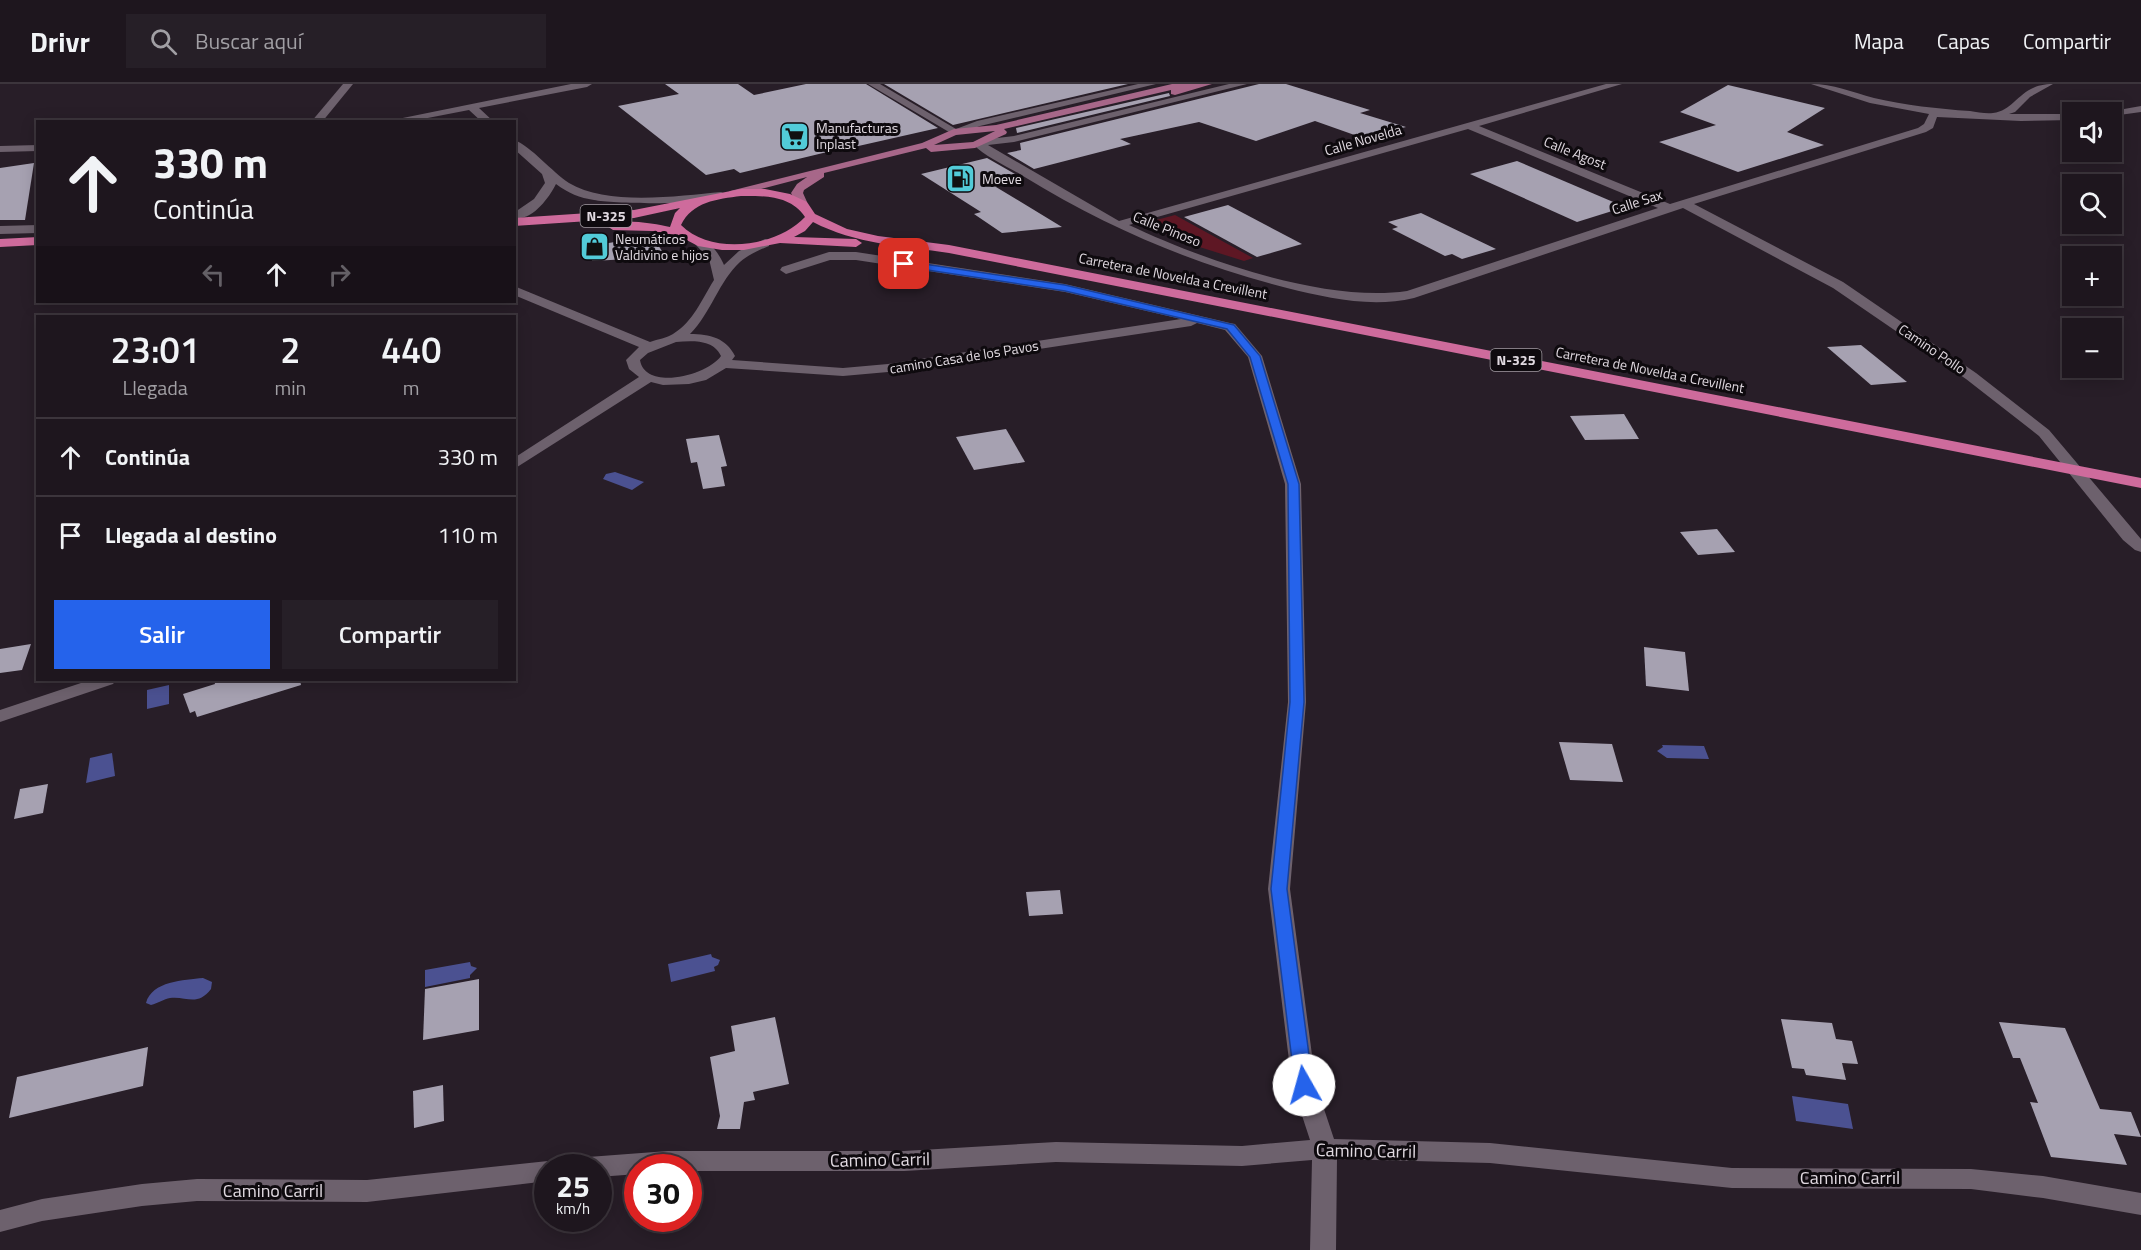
<!DOCTYPE html>
<html lang="es">
<head>
<meta charset="utf-8">
<style>
	body { margin:0; font-family:"Titillium Web",sans-serif; background:#261f27; color:#f1f3f6; height:100vh; display:flex; flex-direction:column; font-size:22px; white-space:nowrap }
	* { box-sizing:border-box; margin:0 }
	p { font-size:20px; color:#a19fa4 }
	.icon { flex:none; width:33px; height:33px; fill:none; stroke:currentColor; stroke-width:2; stroke-linecap:round; stroke-linejoin:round }
	.map { position:relative; flex:1; overflow:hidden }
	.sheet { position:absolute; left:36px; top:231px; width:480px; height:366px; display:flex; flex-direction:column; background:#1e161e; border-radius:0px; box-shadow:0 3px 15px #0003,0 0 0 2px #3c353c }
	.sheet>* { flex:none }
	.top-card { position:absolute; left:36px; top:36px; width:480px; height:183px; border-radius:0px; box-shadow:0 3px 15px #0003,0 0 0 2px #3c353c; background:#1e161e; color:#f1f3f6; overflow:hidden }
	.controls { position:absolute; left:2062px; top:18px; display:grid; gap:12px }
	.controls a { display:grid; place-items:center; width:60px; height:60px; border-radius:0px; background:#1e161e; box-shadow:0 3px 15px #0003,0 0 0 2px #3c353c; font-size:30px }
	.speed { position:absolute; left:534px; top:1070px; display:flex; gap:12px; font-size:30px; font-weight:700; text-align:center }
	.speed>* { display:grid; place-content:center; width:78px; height:78px; border-radius:50%; background:#1e161e; box-shadow:0 3px 15px #0003,0 0 0 2px #3c353c; line-height:1 }
	.speed small { font-size:15px; font-weight:400 }
	.speed .limit { border:9px solid #d22; background:#fff; color:#111 }
	.pin { position:absolute; display:grid; place-items:center; width:51px; height:51px; color:#fff; margin:-26px; border-radius:12px; box-shadow:0 3px 9px #0006 }
	.me { position:absolute; width:66px; margin:-33px; rotate:353deg; stroke-linejoin:round; filter:drop-shadow(0 0 4px #0008) }
	.turn { display:flex; align-items:center; gap:21px; height:126px; padding:0 18px; font-size:27px }
	.turn .icon { width:78px; height:78px; stroke-width:2.5 }
	.turn b { display:block; font-size:42px; line-height:51px }
	.lanes { display:flex; align-items:center; height:57px; padding:0 18px; background:#0003; justify-content:center; gap:30px; direction:ltr }
	.lanes .off { opacity:.35 }
	.eta { display:flex; justify-content:space-evenly; align-items:center; height:102px; text-align:center }
	.eta b { font-size:36px; font-weight:600; line-height:42px }
	.action { display:flex; gap:12px; margin-top:auto; padding:12px 18px }
	.action a { flex:1; height:69px; border-radius:0px; background:#2563eb; color:#fff; font-size:24px; font-weight:600; line-height:69px; text-align:center }
	.action a+a { background:#261f27; color:#f1f3f6 }
	ul { padding:0; list-style:none }
	li { display:flex; align-items:center; gap:18px; height:78px; padding:0 18px; border-top:2px solid #3c353c }
	li div { flex:1 }
	li b { display:block; font-size:22px }
	li em { font-style:normal }
	header { display:flex; align-items:center; gap:36px; box-sizing:border-box; height:84px; padding:0 30px; background:#1e161e; border-bottom:2px solid #3c353c }
	header strong { font-size:28px }
	nav { display:flex; gap:33px; margin-inline-start:auto; font-size:21px }
	.search { width:420px; height:54px; background:#261f27; display:flex; align-items:center; gap:15px; box-sizing:border-box; padding:0 21px; border-radius:0px; color:#a19fa4; font-size:22px }
	.map>svg:first-child { display:block }
</style>
</head>
<body>
<header>
<strong>Drivr</strong>
<div class="search"><svg class="icon" aria-label="search" viewBox="0 0 24 24"><circle cx="10" cy="10" r="6"/><path d="M15 15l6 6"/></svg>Buscar aquí</div>
<nav><a>Mapa</a><a>Capas</a><a>Compartir</a></nav>
</header>
<div class="map">
<svg width="2141" height="1166" viewBox="0 0 2141 1166">
	<rect width="100%" height="100%" fill="#281e28"/>
	<polygon fill="#5e1724" points="1175,131 1253,174 1244,177 1190,160 1152,144 1149,138"/>
	<g fill="#4b5191">
		<polygon points="615,388 644,398 632,406 603,395 606,390"/>
		<polygon points="169,601 169,620 147,625 147,606"/>
		<polygon points="1662,661 1704,662 1709,675 1667,674 1657,667 1663,663"/>
		<polygon points="112,669 115,692 86,699 90,674"/>
		<polygon points="711,870 712,873 720,876 718,881 714,883 715,887 671,898 668,880"/>
		<polygon points="470,878 471,882 477,884 470,891 470,894 425,903 425,886"/>
		<path d="M203,894l9,4 -1,7c-14,18 -24,7 -41,9 -6,1 -12,5 -19,7l-5,-2c6,-22 38,-23 57,-25z"/>
		<polygon points="1792,1012 1848,1020 1853,1045 1796,1037"/>
	</g>
	<g fill="#a6a1b1">
		<polygon points="665,0 738,0 754,11 806,0 866,0 938,44 854,63 852,62 740,89 734,85 706,91 618,22 679,10"/>
		<polygon points="884,0 1128,0 953,41"/>
		<polygon points="1259,0 1286,0 1370,26 1360,29 1406,43 1363,54 1315,37 1256,57 1199,38 1120,55 1131,60 1034,85 1007,69 1021,66 1020,59"/>
		<polygon points="1728,1 1825,24 1787,48 1824,61 1738,88 1659,58 1716,41 1680,28"/>
		<polygon points="1169,9 1170,12 1017,49 1016,44"/>
		<polygon points="987,74 1015,90 992,96 1001,101 996,103 1062,143 1002,149 974,130 981,128 921,90"/>
		<polygon points="1517,77 1625,123 1577,138 1470,90"/>
		<polygon points="34,79 25,136 0,136 0,84"/>
		<polygon points="1228,121 1302,160 1257,173 1184,133"/>
		<polygon points="1421,129 1496,165 1462,175 1452,170 1445,172 1392,145 1398,143 1388,138"/>
		<polygon points="652,152 666,173 592,177 590,162"/>
		<polygon points="1861,261 1907,298 1871,301 1827,263"/>
		<polygon points="1624,330 1639,355 1585,356 1570,332"/>
		<polygon points="1006,345 1025,378 974,386 956,353"/>
		<polygon points="719,351 727,382 721,383 725,402 703,405 697,378 691,379 686,355"/>
		<polygon points="1717,445 1735,468 1698,471 1680,448"/>
		<polygon points="31,560 22,586 0,589 0,565"/>
		<polygon points="1644,563 1685,568 1689,607 1646,602"/>
		<polygon points="214,596 300,596 301,601 197,633 195,627 190,629 183,610 215,600"/>
		<polygon points="1559,658 1612,660 1623,698 1570,696"/>
		<polygon points="48,700 43,729 14,735 20,705"/>
		<polygon points="1060,806 1063,830 1029,832 1026,808"/>
		<polygon points="479,895 479,946 423,956 425,905"/>
		<polygon points="775,933 789,1000 753,1008 755,1016 744,1018 740,1045 717,1045 720,1032 710,973 735,967 731,942"/>
		<polygon points="1781,935 1832,939 1836,955 1852,957 1858,980 1842,979 1846,996 1806,991 1804,985 1792,984"/>
		<polygon points="1999,938 2065,944 2100,1025 2131,1028 2141,1053 2114,1050 2127,1081 2051,1073 2030,1018 2038,1019 2020,974 2013,974"/>
		<polygon points="148,963 143,1002 9,1034 17,993"/>
		<polygon points="443,1001 444,1037 414,1044 413,1007"/>
	</g>
	<g fill="none" stroke-linecap="round" stroke-linejoin="round">
		<g fill="#6d616d" fill-rule="evenodd">
			<polygon points="343,0 353,0 322,38 311,38"/>
			<polygon points="571,0 592,0 587,3 479,24 494,38 482,38 469,26 407,38 383,38"/>
			<polygon points="868,0 880,0 956,45 977,37 1138,0 1156,0 980,42 954,51"/>
			<path d="M1229,0h18l-233,58 -26,3 131,76 487,-137h16l-143,42 191,78 248,-76 6,-4 5,-10 -59,-11 -59,-19c22,0 41,8 63,14 31,7 64,11 96,13 7,1 16,3 23,2 24,-3 26,-29 60,-29l-23,13 -15,15 -6,2h64v6l-52,1 -84,-4 -4,11 -7,4 -232,72 149,78 133,91 73,57 92,109v13l-6,-2 -12,-10 -84,-104 -73,-57 -133,-91 -150,-80 -269,90c-43,10 -86,0 -127,-10 -97,-25 -179,-60 -264,-112 -16,-10 -38,-19 -50,-32l8,-4 33,-4zM1468,45l190,79 -251,83c-82,12 -204,-31 -278,-66z"/>
			<polygon points="2141,22 2141,28 2112,32 2112,28 2107,28"/>
			<path d="M514,56c17,6 38,32 55,43 37,23 110,13 152,9l6,3c-13,11 -113,9 -133,5 -14,-2 -26,-7 -38,-16 -7,14 -24,37 -41,34v-6l19,-13 11,-16 -3,-9 -28,-25z"/>
			<polygon points="38,61 38,67 0,68 0,62"/>
			<polygon points="38,141 38,149 0,150 0,142"/>
			<path d="M765,155l4,1v6c-10,4 -21,9 -29,16 -21,19 -29,51 -50,72 20,0 36,4 45,22l-3,4 111,8 45,-4 293,-45 -116,-27 -209,-32h-26l-44,14 -6,-4 2,-3 47,-15h27l209,32 165,39 5,1 27,32 39,128 5,218 -16,187 26,196 18,54 156,4 242,25 239,1 72,7 98,17v22l-98,-17 -72,-9 -239,-1 -242,-25 -153,-4 -1,91h-26l2,-90 -70,6 -186,-4 -152,9h-216v-4h-50v7l-40,3v-10h-22l3,-7 9,-3 80,-6h236l152,-9 186,4 68,-6 -18,-55 -24,-196 20,-187 -3,-218 -37,-127 -23,-27 -28,-7 -6,3 -303,46 -45,4 -117,-8 -20,12 -17,4 -26,1 -12,-3 -137,87v-11l125,-81 -10,-8 -3,-9 13,-13 -125,-52v-9l136,56c8,-3 17,-4 23,-8 20,-12 29,-35 41,-54l-5,-21 -14,-15 2,-3c13,-2 22,13 27,24l15,-14zM676,258c16,-1 37,-3 45,14 -14,20 -76,35 -81,4l8,-7z"/>
			<polygon points="90,596 116,596 113,600 0,638 0,626"/>
			<polygon points="548,1077 557,1080 558,1083 548,1083 548,1097 367,1118 197,1117 142,1122 42,1137 0,1148 0,1126 42,1115 142,1100 197,1095 367,1096"/>
		</g>
		<path fill="#a76789" fill-rule="evenodd" d="M1172,0h40l-37,11 -4,-1v-4l-167,39 3,3 -1,2 -31,14 -44,4 -5,-4 -102,25v4l-20,13 -1,3 4,9 -6,3 -4,-1 -6,-11 6,-9 10,-7 -73,19 -6,-3 2,-2 192,-48 32,-14 42,-4zM995,47l-22,11 -39,3 22,-10z"/>
		<g fill="#ce6b9c" fill-rule="evenodd">
			<path d="M741,105h24l25,5 17,8 8,12 32,15 31,7 71,9 1192,233v10l-1192,-235c-46,-7 -94,-9 -136,-31l-8,9 -11,6 62,2 6,4 -6,4 -76,-4 -36,7h-22l-24,-4 -19,-10 -27,-5 -39,-1 -6,-4c10,-9 49,-2 63,1l5,-14 5,-5 -46,10 -120,8v-8l120,-8zM741,112c23,0 49,-1 64,21 -28,30 -93,39 -124,8 11,-23 36,-26 60,-29z"/>
			<polygon points="38,153 38,161 0,163 0,155"/>
		</g>
	</g>
	<polygon fill="#2563eb" stroke="#184099" stroke-width="1.5" points="904,177 1065,201 1234,241 1260,272 1299,400 1304,618 1287,805 1313,1001 1310,1006 1304,1008 1297,1006 1295,1001 1271,805 1290,618 1288,400 1250,273 1227,245 1065,207 901,182 901,178"/>
	<defs>
		<symbol id="supermarket-square" viewBox="-11 -11 22 22"><rect x="-9" y="-9" width="18" height="18" rx="4" fill="#52cbd8" stroke="#0e0a0e"/><path d="M-6-5.5h2.5l.6 2H6L4.5 2H-2.5L-4.4-4H-6ZM-1.5 3.2a1.3 1.3 0 1 0 .1 0ZM3 3.2a1.3 1.3 0 1 0 .1 0Z" fill="#111"/></symbol>
		<symbol id="fuel-square" viewBox="-11 -11 22 22"><rect x="-9" y="-9" width="18" height="18" rx="4" fill="#52cbd8" stroke="#0e0a0e"/><path d="M-5.5-6h7V0h2V4h1.3V-2.5L3-4.5l.8-.8L6-3V5H2.5V1h-1V6h-7ZM-4.2-4.7v3.2H.2V-4.7Z" fill="#111"/></symbol>
		<symbol id="shop-square" viewBox="-11 -11 22 22"><rect x="-9" y="-9" width="18" height="18" rx="4" fill="#52cbd8" stroke="#0e0a0e"/><path d="M-5-2.5h2.3a2.7 3.5 0 0 1 5.4 0H5L5.5 6h-11ZM-1.5-2.5h3a1.5 2.3 0 0 0-3 0Z" fill="#111"/></symbol>
	</defs>
	<g fill-rule="evenodd">
		<use href="#supermarket-square" x="778" y="36" width="33" height="33"/>
		<use href="#fuel-square" x="944" y="78" width="33" height="33"/>
		<use href="#shop-square" x="578" y="146" width="33" height="33"/>
	</g>
	<g text-anchor="middle" stroke-width="6" stroke-linejoin="round" paint-order="stroke">
		<g font-size="14" fill="#e0d9e0" stroke="#0e0a0e" text-anchor="start">
			<text x="816" y="49">Manufacturas<tspan x="816" dy="16">Inplast</tspan></text>
			<text x="982" y="100">Moeve</text>
			<text x="615" y="160">Neumáticos<tspan x="615" dy="16">Valdivino e hijos</tspan></text>
		</g>
		<g font-size="14" fill="#e0d9e0" stroke="#0e0a0e">
			<text transform="translate(1363 56) rotate(-16)" y="5">Calle Novelda</text>
			<text transform="translate(1575 69) rotate(22)" y="5">Calle Agost</text>
			<text transform="translate(1637 118) rotate(-18)" y="5">Calle Sax</text>
			<text transform="translate(1167 145) rotate(22)" y="5">Calle Pinoso</text>
			<text transform="translate(1173 192) rotate(11)" y="5">Carretera de Novelda a Crevillent</text>
			<text transform="translate(1932 265) rotate(34)" y="5">Camino Pollo</text>
			<text transform="translate(964 273) rotate(-9)" y="5">camino Casa de los Pavos</text>
			<text transform="translate(1650 286) rotate(11)" y="5">Carretera de Novelda a Crevillent</text>
		</g>
		<g fill="#0e0a0e" stroke="#a19ba1" stroke-width="1.5">
			<rect x="580.5" y="121" width="51" height="22" rx="4.5"/>
			<rect x="1490.5" y="265" width="51" height="22" rx="4.5"/>
		</g>
		<g font-size="14" font-weight="bold" fill="#e0d9e0">
			<text x="606" y="137">N-325</text>
			<text x="1516" y="281">N-325</text>
		</g>
		<g font-size="18" fill="#e0d9e0" stroke="#0e0a0e">
			<text transform="translate(1366 1067) rotate(1)" y="6">Camino Carril</text>
			<text transform="translate(880 1076) rotate(-1)" y="6">Camino Carril</text>
			<text x="1850" y="1100">Camino Carril</text>
			<text x="273" y="1113">Camino Carril</text>
		</g>
	</g>
</svg>
<div class="controls">
<a><svg class="icon" aria-label="sound" viewBox="0 0 24 24"><path d="M4 9h4l5-4v14l-5-4H4zM17 9q2 3 0 6"/></svg></a>
<a><svg class="icon" aria-label="search" viewBox="0 0 24 24"><circle cx="10" cy="10" r="6"/><path d="M15 15l6 6"/></svg></a>
<a>+</a>
<a>−</a>
</div>
<div class="speed"><div>25<small>km/h</small></div><div class="limit">30</div></div>
<div class="pin" style="left:904px;top:180px;background:#d93025"><svg class="icon" aria-label="arrive" viewBox="0 0 24 24"><path d="M6 21V4h12l-3 4 3 4H6"/></svg></div>
<svg class="me" style="left:1304px;top:1001px" viewBox="-20 -20 40 40"><circle r="19" fill="#fff"/><path d="M0-13L10 11 0 6-10 11z" fill="#2563eb"/></svg>
<div class="top-card">
<div class="turn"><svg class="icon" aria-label="ahead" viewBox="0 0 24 24"><path d="M12 20V5M6 11l6-6 6 6"/></svg><div><b>330 m</b>Continúa</div></div>
<div class="lanes"><svg class="icon off" aria-label="left" viewBox="0 0 24 24"><path d="M17 20v-9H6M10 6l-5 5 5 5"/></svg><svg class="icon" aria-label="ahead" viewBox="0 0 24 24"><path d="M12 20V5M6 11l6-6 6 6"/></svg><svg class="icon off" aria-label="right" viewBox="0 0 24 24"><path d="M7 20v-9h11M14 6l5 5-5 5"/></svg></div>
</div>
<section class="sheet">
<div class="eta">
<div><b>23:01</b><p>Llegada</p></div>
<div><b>2</b><p>min</p></div>
<div><b>440</b><p>m</p></div>
</div>
<ul>
<li><svg class="icon" aria-label="ahead" viewBox="0 0 24 24"><path d="M12 20V5M6 11l6-6 6 6"/></svg><div><b>Continúa</b></div><em>330 m</em></li>
<li><svg class="icon" aria-label="arrive" viewBox="0 0 24 24"><path d="M6 21V4h12l-3 4 3 4H6"/></svg><div><b>Llegada al destino</b></div><em>110 m</em></li>
</ul>
<div class="action"><a>Salir</a><a>Compartir</a></div>
</section>
</div>
</body>
</html>
